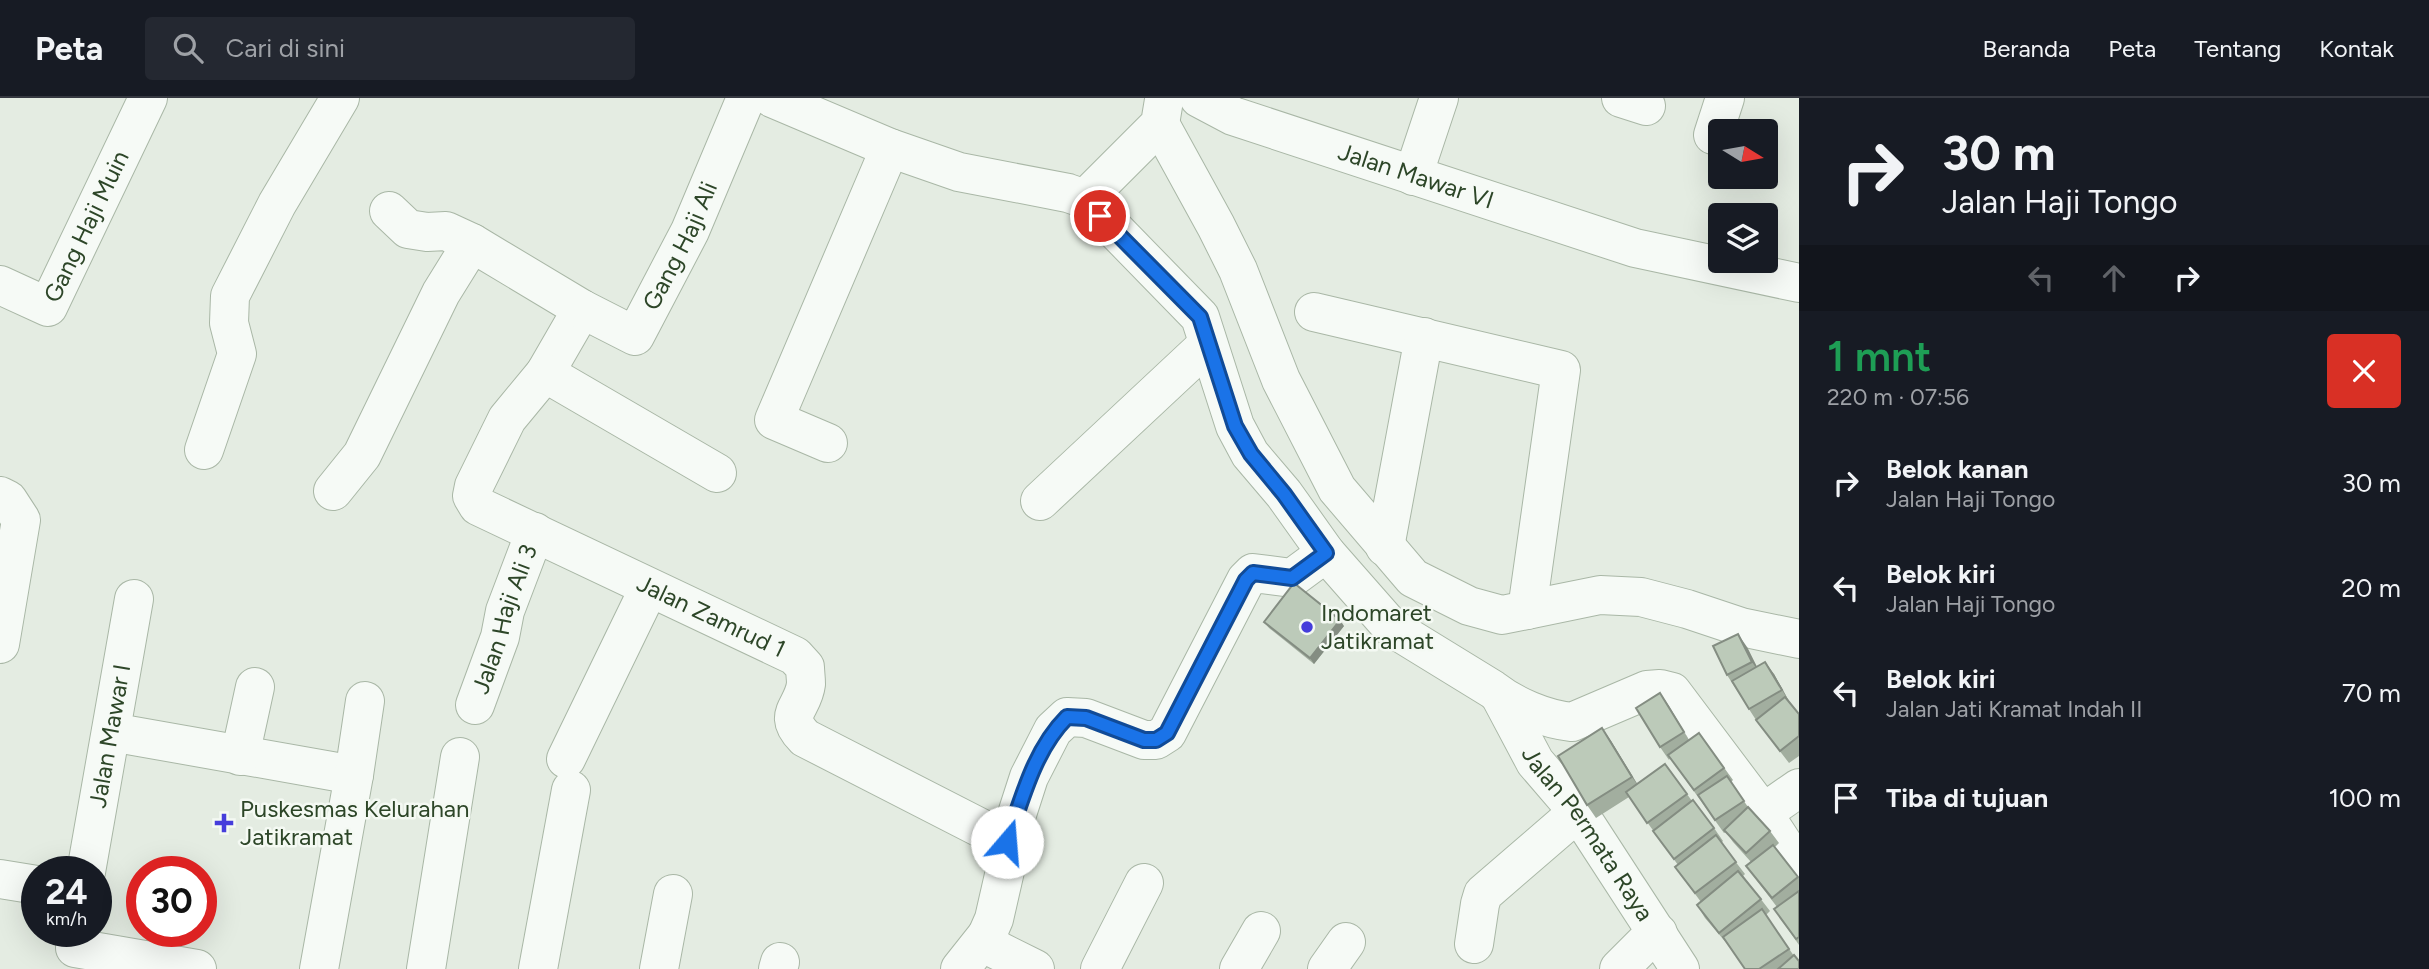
<!DOCTYPE html>
<html lang="id">
<head>
<meta charset="utf-8">
<style>
	body { margin:0; font-family:Figtree,sans-serif; background:#242831; color:#f1f3f6; height:100vh; display:flex; flex-direction:column; font-size:26px; white-space:nowrap }
	* { box-sizing:border-box; margin:0 }
	p { font-size:23px; color:#9ea1a6 }
	.icon { flex:none; width:38px; height:38px; fill:none; stroke:currentColor; stroke-width:2; stroke-linecap:round; stroke-linejoin:round }
	.map { position:relative; flex:1; overflow:hidden }
	.details { display:flex; flex-direction:column; background:#171b24; width:630px }
	.details>* { flex:none }
	.banner { background:#171b24; color:#f1f3f6; overflow:hidden }
	.needle { width:46px; rotate:101deg }
	.tools { position:absolute; left:1708px; top:21px; display:grid; gap:14px }
	.tools a { display:grid; place-items:center; width:70px; height:70px; border-radius:7px; background:#171b24; box-shadow:0 7px 28px #0002; font-size:35px }
	.speed { position:absolute; left:21px; top:758px; display:flex; gap:14px; font-size:35px; font-weight:700; text-align:center }
	.speed>* { display:grid; place-content:center; width:91px; height:91px; border-radius:50%; background:#171b24; box-shadow:0 7px 28px #0002; line-height:1 }
	.speed small { font-size:18px; font-weight:400 }
	.speed .limit { border:10px solid #d22; background:#fff; color:#111 }
	.pin { position:absolute; display:grid; place-items:center; width:60px; height:60px; color:#fff; margin:-30px; border:4px solid #fff; border-radius:50%; box-shadow:0 2px 7px #0007 }
	.me { position:absolute; width:77px; margin:-38px; rotate:18deg; stroke-linejoin:round; filter:drop-shadow(0 0 5px #0008) }
	.turn { display:flex; align-items:center; gap:24px; height:147px; padding:0 28px; font-size:32px }
	.turn .icon { width:91px; height:91px; stroke-width:2.5 }
	.turn b { display:block; font-size:49px; line-height:60px }
	.lanes { display:flex; align-items:center; height:66px; padding:0 28px; background:#0003; justify-content:center; gap:35px; direction:ltr }
	.lanes .off { opacity:.35 }
	.round { display:grid; place-items:center; flex:none; width:74px; height:74px; border-radius:7px; background:#242831 }
	.head { display:flex; align-items:center; justify-content:space-between; height:119px; padding:0 28px }
	h1 { font-size:42px; font-weight:600; line-height:52px; color:#1e9e55 }
	ul { padding:0; list-style:none }
	li { display:flex; align-items:center; gap:21px; height:105px; padding:0 28px }
	li div { flex:1 }
	li b { display:block; font-size:26px }
	li em { font-style:normal }
	header { display:flex; align-items:center; gap:42px; box-sizing:border-box; height:98px; padding:0 35px; background:#171b24; border-bottom:2px solid #363941 }
	header strong { font-size:33px }
	nav { display:flex; gap:38px; margin-inline-start:auto; font-size:24px }
	.search { width:490px; height:63px; background:#242831; display:flex; align-items:center; gap:18px; box-sizing:border-box; padding:0 24px; border-radius:7px; color:#9ea1a6; font-size:26px }
	main { display:flex; flex:1; min-height:0 }
	.map>svg:first-child { display:block }
</style>
</head>
<body>
<header>
<strong>Peta</strong>
<div class="search"><svg class="icon" aria-label="search" viewBox="0 0 24 24"><circle cx="10" cy="10" r="6"/><path d="M15 15l6 6"/></svg>Cari di sini</div>
<nav><a>Beranda</a><a>Peta</a><a>Tentang</a><a>Kontak</a></nav>
</header>
<main>
<div class="map">
<svg width="1799" height="871" viewBox="0 0 1799 871">
	<rect width="100%" height="100%" fill="#e4ece2"/>
	<g fill="none" stroke-linecap="round" stroke-linejoin="round">
		<defs>
			<g id="minor">
				<path d="M772,0l118,50 69,24 109,21 17,6 115,118 35,109 15,28 34,40 42,59 65,74 101,62c22,17 52,30 80,33l75,-32 13,-1 12,3 91,121 36,55"/>
				<path id="s1" d="M1199,0l34,18 402,132 164,35"/>
				<polyline points="1621,0 1646,8"/>
				<polyline points="1160,26 1216,128 1238,172 1281,282 1337,391 1413,480 1469,508 1502,517 1600,497 1641,499 1687,511 1741,529 1799,541"/>
				<polyline points="1713,37 1725,0"/>
				<polyline points="1413,78 1439,0"/>
				<polyline points="1085,101 1160,26 1164,2"/>
				<polyline points="389,113 408,131 427,134 446,133 472,145"/>
				<path id="s2" d="M0,187l48,22 100,-209"/>
				<path id="s3" d="M582,211l-37,64 -38,46 -33,67 -2,10 6,10 317,150 10,11c0,5 1,11 1,17 -3,25 -25,30 -1,54l203,104"/>
				<polyline points="1314,214 1561,272 1527,512"/>
				<polyline points="545,275 717,375"/>
				<polyline points="828,345 774,322 890,50"/>
				<polyline points="204,352 237,256 229,225 230,198 277,106 340,0"/>
				<path id="s4" d="M333,393l29,-36 79,-162 31,-50 110,66 53,27 55,-105 56,-133"/>
				<polyline points="0,398 8,402 21,422 0,546"/>
				<polyline points="1040,403 1208,246"/>
				<polyline points="1385,449 1424,239"/>
				<path id="s5" d="M1500,598l35,66 43,50 102,157"/>
				<path id="s6" d="M475,607l25,-68 5,-26 30,-79"/>
				<polyline points="111,634 354,677"/>
				<polyline points="240,658 255,589"/>
				<polyline points="566,661 649,490"/>
				<polyline points="1763,715 1799,690"/>
				<path id="s7" d="M86,774l48,-273"/>
				<polyline points="0,781 37,787"/>
				<polyline points="1474,846 1480,806 1483,796 1578,714"/>
				<polyline points="75,850 197,871"/>
				<polyline points="319,871 354,677 365,603"/>
				<polyline points="426,871 460,659"/>
				<polyline points="538,871 571,692"/>
				<polyline points="659,871 673,796"/>
				<polyline points="778,871 780,864"/>
				<polyline points="960,871 987,837"/>
				<polyline points="1035,871 995,851 987,837 994,821 1007,764 1008,744 1029,679 1053,632 1067,619 1086,620 1144,642 1156,642 1167,635 1246,482 1253,475 1292,480 1326,455"/>
				<polyline points="1100,871 1144,785"/>
				<polyline points="1239,871 1261,833"/>
				<polyline points="1327,871 1346,844"/>
				<polyline points="1619,871 1648,842 1658,835"/>
			</g>
		</defs>
		<use href="#minor" stroke="#a9b7a6" stroke-width="40"/>
		<use href="#minor" stroke="#f6faf6" stroke-width="38"/>
	</g>
	<g fill="#a2ae9f">
		<polygon points="1264,524 1344,528 1314,566 1269,530"/>
		<polygon points="1747,549 1757,569 1774,576 1790,605 1799,616 1799,658 1789,665 1756,622 1727,577"/>
		<polygon points="1660,595 1689,642 1699,635 1733,682 1731,684 1750,712 1770,733 1779,745 1775,749 1799,780 1799,847 1774,811 1777,809 1746,768 1751,764 1733,744 1726,734 1724,735 1670,660 1669,662 1660,649"/>
		<polygon points="1602,630 1611,643 1637,686 1665,666 1692,703 1714,730 1723,743 1721,745 1745,776 1743,778 1770,813 1766,817 1794,858 1799,871 1745,871 1729,848 1705,820 1697,807 1701,804 1675,769 1678,767 1629,699 1596,720 1587,707"/>
	</g>
	<g fill="#848d82">
		<polygon points="1340,522 1344,528 1314,566 1310,560"/>
		<polygon points="1738,536 1747,549 1761,577 1752,564"/>
		<polygon points="1765,564 1774,576 1790,605 1782,592"/>
		<polygon points="1660,595 1669,608 1692,647"/>
		<polygon points="1602,630 1611,643 1641,692 1632,679"/>
	</g>
	<g fill="#bccab9" stroke="#848d82" stroke-width="2">
		<polygon points="1294,485 1340,522 1310,560 1264,524"/>
		<polygon points="1738,536 1752,564 1727,577 1713,548"/>
		<polygon points="1765,564 1782,592 1749,611 1732,583"/>
		<polygon points="1660,595 1684,634 1660,649 1636,610"/>
		<polygon points="1785,599 1799,616 1799,638 1780,653 1756,622"/>
		<polygon points="1602,630 1632,679 1587,707 1558,658"/>
		<polygon points="1699,635 1724,670 1694,692 1668,657"/>
		<polygon points="1665,666 1687,696 1647,725 1626,694"/>
		<polygon points="1727,678 1744,703 1715,722 1698,697"/>
		<polygon points="1693,702 1714,730 1674,761 1653,733"/>
		<polygon points="1748,709 1770,733 1746,755 1724,732"/>
		<polygon points="1716,737 1736,764 1695,795 1675,769"/>
		<polygon points="1773,747 1798,779 1772,800 1746,768"/>
		<polygon points="1738,773 1761,801 1719,835 1697,807"/>
		<polygon points="1799,793 1799,839 1796,841 1774,811"/>
		<polygon points="1762,811 1789,851 1759,871 1745,871 1723,839"/>
		<polygon points="1794,857 1799,863 1799,871 1778,871"/>
	</g>
	<g fill="none" stroke-linecap="round" stroke-linejoin="round">
		<defs>
			<path id="route" d="M1007,744c15,-43 27,-92 60,-125l19,1 58,22h12l11,-7 79,-153 7,-7 39,5 34,-25 -42,-59 -33,-40 -16,-28 -35,-109 -100,-101"/>
		</defs>
		<use href="#route" stroke="#114b97" stroke-width="18"/>
		<use href="#route" stroke="#1a73e8" stroke-width="12"/>
	</g>
	<g fill="#453ddb" stroke="#f4f9f3" stroke-width="2.5">
		<circle cx="1307" cy="529" r="7"/>
		<path d="M220.5 714.5h7v7h7v7h-7v7h-7v-7h-7v-7h7z"/>
	</g>
	<g text-anchor="middle" stroke-width="5" stroke-linejoin="round" paint-order="stroke">
		<g font-size="24" fill="#2d4628" stroke="#f4f9f3">
			<text dy="8" stroke="none"><textPath href="#s1" startOffset="231">Jalan Mawar VI</textPath></text>
			<text dy="8" stroke="none"><textPath href="#s2" startOffset="142">Gang Haji Muin</textPath></text>
			<text dy="8" stroke="none"><textPath href="#s4" startOffset="574">Gang Haji Ali</textPath></text>
			<text dy="8" stroke="none"><textPath href="#s3" startOffset="488">Jalan Zamrud 1</textPath></text>
			<text dy="8" stroke="none"><textPath href="#s6" startOffset="91">Jalan Haji Ali 3</textPath></text>
			<text dy="8" stroke="none"><textPath href="#s7" startOffset="138">Jalan Mawar I</textPath></text>
			<text dy="8" stroke="none"><textPath href="#s5" startOffset="164">Jalan Permata Raya</textPath></text>
		</g>
		<g font-size="24" fill="#2d4628" stroke="#f4f9f3" text-anchor="start">
			<text x="1321" y="523">Indomaret<tspan x="1321" dy="28">Jatikramat</tspan></text>
			<text x="240" y="719">Puskesmas Kelurahan<tspan x="240" dy="28">Jatikramat</tspan></text>
		</g>
	</g>
</svg>
<div class="tools">
<a><svg class="needle" viewBox="-14 -14 28 28"><path d="M0-13l5 13h-10z" fill="#e53935"/><path d="M0 13l5-13h-10z" fill="#9ea1a6"/></svg></a>
<a><svg class="icon" aria-label="layers" viewBox="0 0 24 24"><path d="M12 4l9 5-9 5-9-5zM3 14l9 5 9-5"/></svg></a>
</div>
<div class="speed"><div>24<small>km/h</small></div><div class="limit">30</div></div>
<div class="pin" style="left:1100px;top:118px;background:#d93025"><svg class="icon" aria-label="arrive" viewBox="0 0 24 24"><path d="M6 21V4h12l-3 4 3 4H6"/></svg></div>
<svg class="me" style="left:1007px;top:744px" viewBox="-20 -20 40 40"><circle r="19" fill="#fff"/><path d="M0-13L10 11 0 6-10 11z" fill="#1a73e8"/></svg>
</div>
<section class="details">
<div class="banner">
<div class="turn"><svg class="icon" aria-label="right" viewBox="0 0 24 24"><path d="M7 20v-9h11M14 6l5 5-5 5"/></svg><div><b>30 m</b>Jalan Haji Tongo</div></div>
<div class="lanes"><svg class="icon off" aria-label="left" viewBox="0 0 24 24"><path d="M17 20v-9H6M10 6l-5 5 5 5"/></svg><svg class="icon off" aria-label="ahead" viewBox="0 0 24 24"><path d="M12 20V5M6 11l6-6 6 6"/></svg><svg class="icon" aria-label="right" viewBox="0 0 24 24"><path d="M7 20v-9h11M14 6l5 5-5 5"/></svg></div>
</div>
<div class="head"><div><h1>1 mnt</h1><p>220 m · 07:56</p></div><a class="round" style="background:#d93025;color:#fff"><svg class="icon" aria-label="close" viewBox="0 0 24 24"><path d="M6 6l12 12M18 6L6 18"/></svg></a></div>
<ul>
<li><svg class="icon" aria-label="right" viewBox="0 0 24 24"><path d="M7 20v-9h11M14 6l5 5-5 5"/></svg><div><b>Belok kanan</b><p>Jalan Haji Tongo</p></div><em>30 m</em></li>
<li><svg class="icon" aria-label="left" viewBox="0 0 24 24"><path d="M17 20v-9H6M10 6l-5 5 5 5"/></svg><div><b>Belok kiri</b><p>Jalan Haji Tongo</p></div><em>20 m</em></li>
<li><svg class="icon" aria-label="left" viewBox="0 0 24 24"><path d="M17 20v-9H6M10 6l-5 5 5 5"/></svg><div><b>Belok kiri</b><p>Jalan Jati Kramat Indah II</p></div><em>70 m</em></li>
<li><svg class="icon" aria-label="arrive" viewBox="0 0 24 24"><path d="M6 21V4h12l-3 4 3 4H6"/></svg><div><b>Tiba di tujuan</b></div><em>100 m</em></li>
</ul>
</section>
</main>
</body>
</html>
